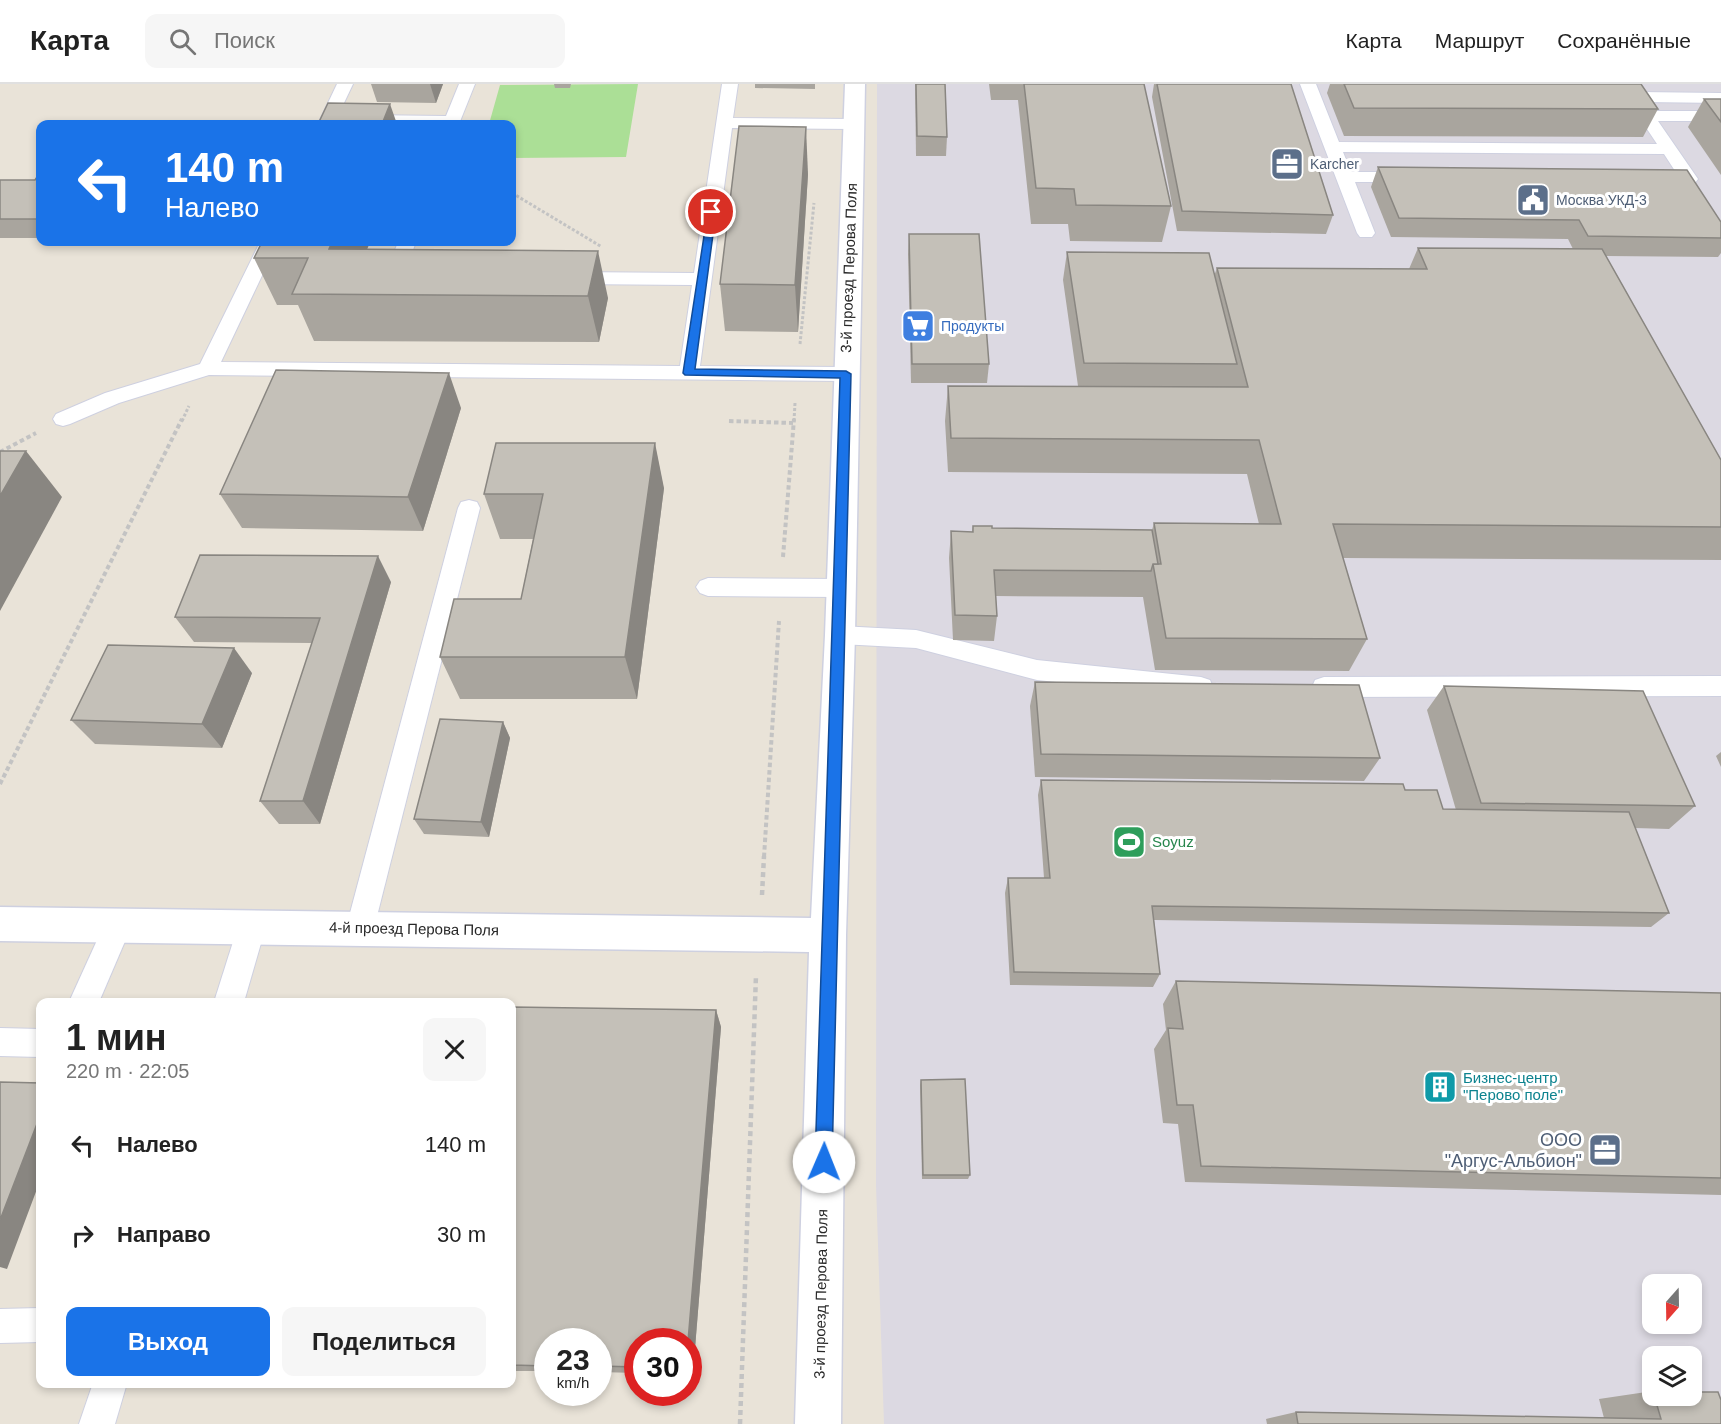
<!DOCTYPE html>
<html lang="ru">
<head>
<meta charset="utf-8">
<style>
	body { margin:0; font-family:Helvetica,sans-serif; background:#f6f6f6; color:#222; height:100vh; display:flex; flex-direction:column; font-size:22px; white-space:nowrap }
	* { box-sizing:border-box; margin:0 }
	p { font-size:20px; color:#767676 }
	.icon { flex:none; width:33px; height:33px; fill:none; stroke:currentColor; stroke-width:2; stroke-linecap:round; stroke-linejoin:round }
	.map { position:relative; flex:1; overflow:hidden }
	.panel { position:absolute; left:36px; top:914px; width:480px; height:390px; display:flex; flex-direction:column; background:#fff; border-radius:12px; box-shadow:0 3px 9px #0003 }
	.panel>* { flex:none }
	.banner { position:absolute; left:36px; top:36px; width:480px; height:126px; border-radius:12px; box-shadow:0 3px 9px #0003; background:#1a73e8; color:#fff; overflow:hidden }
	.needle { width:39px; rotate:200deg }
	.controls { position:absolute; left:1642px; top:1190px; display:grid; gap:12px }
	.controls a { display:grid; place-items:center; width:60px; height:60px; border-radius:12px; background:#fff; box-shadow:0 3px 9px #0003; font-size:30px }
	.speed { position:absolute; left:534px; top:1244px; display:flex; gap:12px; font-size:30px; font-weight:700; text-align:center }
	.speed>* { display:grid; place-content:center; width:78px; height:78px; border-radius:50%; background:#fff; box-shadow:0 3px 9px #0003; line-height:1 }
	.speed small { font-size:15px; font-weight:400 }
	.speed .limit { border:9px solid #d22; background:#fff; color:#111 }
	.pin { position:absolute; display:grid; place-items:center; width:51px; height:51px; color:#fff; margin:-26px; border:3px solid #fff; border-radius:50%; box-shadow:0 2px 6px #0007 }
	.me { position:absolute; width:66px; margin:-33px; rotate:1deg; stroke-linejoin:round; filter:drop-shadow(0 0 4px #0008) }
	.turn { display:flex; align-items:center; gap:21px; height:126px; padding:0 30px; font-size:27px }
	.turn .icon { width:78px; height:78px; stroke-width:2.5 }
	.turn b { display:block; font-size:42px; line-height:51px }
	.round { display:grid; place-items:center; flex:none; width:63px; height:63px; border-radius:12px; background:#f6f6f6 }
	.head { display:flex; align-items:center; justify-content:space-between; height:102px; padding:0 30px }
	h1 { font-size:36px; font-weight:700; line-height:45px }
	.button { display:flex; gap:12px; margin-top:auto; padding:12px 30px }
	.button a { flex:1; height:69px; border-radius:12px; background:#1a73e8; color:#fff; font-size:24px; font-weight:700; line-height:69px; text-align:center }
	.button a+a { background:#f6f6f6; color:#222 }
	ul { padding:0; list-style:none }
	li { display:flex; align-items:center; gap:18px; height:90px; padding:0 30px }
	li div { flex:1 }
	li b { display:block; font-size:22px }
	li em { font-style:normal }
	header { display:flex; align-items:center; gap:36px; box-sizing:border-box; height:84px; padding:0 30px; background:#fff; border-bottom:2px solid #e0e0e0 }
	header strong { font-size:28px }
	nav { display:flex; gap:33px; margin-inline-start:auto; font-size:21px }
	.search { width:420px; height:54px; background:#f6f6f6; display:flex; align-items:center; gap:15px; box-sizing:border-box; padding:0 21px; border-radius:12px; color:#767676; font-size:22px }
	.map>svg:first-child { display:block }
</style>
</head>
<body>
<header>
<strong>Карта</strong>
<div class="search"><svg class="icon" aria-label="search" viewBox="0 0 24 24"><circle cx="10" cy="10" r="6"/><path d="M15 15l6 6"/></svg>Поиск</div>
<nav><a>Карта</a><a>Маршрут</a><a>Сохранённые</a></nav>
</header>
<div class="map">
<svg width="1721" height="1340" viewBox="0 0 1721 1340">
	<rect width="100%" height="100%" fill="#e9e3d8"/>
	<path fill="#dcd9e2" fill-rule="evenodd" d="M877,0h844v1340h-837l-8,-239zM1653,1200h39v39h-39zM1653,1272h39v39h-39z"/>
	<polygon fill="#abdf96" points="638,0 626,73 512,74 512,40 489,40 500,1"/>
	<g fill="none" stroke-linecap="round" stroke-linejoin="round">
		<defs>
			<g id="service">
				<polygon points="337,0 353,0 334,40 318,40"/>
				<polygon points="459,0 475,0 459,40 360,40 354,36 362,31 446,32"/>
				<polygon points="722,0 738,0 733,34 853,35 861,40 853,45 732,44 700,282 846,283 853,285 856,290 853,295 846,297 209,291 119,319 70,340 63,342 56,340 53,335 56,330 105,309 200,280 260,158 278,158 221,278 680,282 692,201 570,200 563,198 561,194 563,190 570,188 694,189"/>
				<polygon points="1300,0 1316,0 1339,58 1657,60 1617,0 1633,0 1639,8 1721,9 1721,19 1645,18 1651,27 1721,27 1721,37 1658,37 1698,95 1695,99 1660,99 1657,95 1660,91 1677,90 1664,70 1343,68 1351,88 1408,88 1414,89 1417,93 1414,97 1408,98 1355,98 1375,149 1372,153 1360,153 1357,149"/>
				<polygon points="398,158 416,158 405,187 410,192 408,196 387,196 385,192"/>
				<polygon points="469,416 477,418 480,424 374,844 370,853 360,857 350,853 346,844 458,424 461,418"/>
				<polygon points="708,494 841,495 849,498 853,504 849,510 841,513 708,512 700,509 696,503 700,497"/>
				<polygon points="840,542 916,546 1037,576 1201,593 1210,596 1213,603 1210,610 1201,613 1037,596 916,564 840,560 832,558 828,551 832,544"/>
				<polygon points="1721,592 1721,612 1324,613 1315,610 1312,603 1315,596 1324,593"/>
				<polygon points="118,828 128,832 132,841 99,918 69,918 108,832"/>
				<polygon points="252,829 262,833 266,842 244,918 214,918 238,842 242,833"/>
				<polygon points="0,944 40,945 40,973 0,972"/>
				<polygon points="40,1224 40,1258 0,1259 0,1225"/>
				<polygon points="93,1299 127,1299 115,1340 79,1340"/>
			</g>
			<polygon id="minor" points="845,0 865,0 855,551 846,851 841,1340 795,1340 809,868 0,857 0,823 811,834 825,551"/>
		</defs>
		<use href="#service" stroke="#ced0e0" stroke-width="2"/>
		<use href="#minor" stroke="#ced0e0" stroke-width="3"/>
		<g stroke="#c3c3c3" stroke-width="3" stroke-dasharray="3 2" stroke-linecap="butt">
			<polyline points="512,109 602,163"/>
			<polyline points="800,260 814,119"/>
			<polyline points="182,337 189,322"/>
			<polyline points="794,337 795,319"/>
		</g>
		<g stroke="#c3c3c3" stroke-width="4" stroke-dasharray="4.5 3" stroke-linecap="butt">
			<polyline points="729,337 793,339"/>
			<polyline points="0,368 36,349"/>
			<polyline points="783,473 794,335"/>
			<polyline points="0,700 182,335"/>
			<polyline points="764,773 779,537"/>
		</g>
		<g stroke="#c3c3c3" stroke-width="4.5" stroke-dasharray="5 4" stroke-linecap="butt">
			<polyline points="762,811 764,772"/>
			<polyline points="740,1340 756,891"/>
		</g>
		<use href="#service" fill="#fff" fill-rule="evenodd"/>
		<use href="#minor" fill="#fff" fill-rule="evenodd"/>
	</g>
	<g fill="#a9a59e">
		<polygon points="371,0 443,0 436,19 377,18"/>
		<polygon points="554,0 571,0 570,4 555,4"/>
		<polygon points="755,0 815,0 815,5 755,4"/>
		<polygon points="915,0 945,0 947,53 946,72 916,72"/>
		<polygon points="989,0 1144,0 1171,122 1162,158 1070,157 1068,140 1031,140 1018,16 991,16"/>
		<polygon points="1154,0 1291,0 1333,131 1326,150 1177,147 1152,13"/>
		<polygon points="1330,0 1641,0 1658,25 1643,53 1344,52 1327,9"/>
		<polygon points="1704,15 1721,15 1721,91 1688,43"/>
		<polygon points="1378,83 1721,138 1721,169 1718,173 1606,172 1721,376 1721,476 1343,474 1367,555 1349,587 1155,586 1143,513 996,512 997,532 994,557 953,556 949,474 951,447 972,448 973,442 992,444 1152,446 1154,439 1259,440 1247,390 948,388 945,337 948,302 1078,302 1063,196 1067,168 1214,192 1217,184 1409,185 1418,164 1573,165 1568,155 1391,153 1371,103"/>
		<polygon points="40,90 40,154 0,154 0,96 35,96"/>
		<polygon points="808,90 798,248 725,247 720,200"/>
		<polygon points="909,150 989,280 987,299 911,299 908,170"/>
		<polygon points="367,165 608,214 599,258 314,257 298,221 277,221 254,174"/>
		<polygon points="461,324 423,447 242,444 220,410"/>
		<polygon points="664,404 637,615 460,615 440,573 521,515 533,455 500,455 484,410"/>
		<polygon points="391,498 320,740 279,740 260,717 312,559 194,558 175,533"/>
		<polygon points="252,589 222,664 95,660 71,636"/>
		<polygon points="1035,598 1380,674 1364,697 1035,693 1030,622"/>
		<polygon points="1444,602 1695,722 1669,745 1635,744 1669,829 1651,843 1154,836 1160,890 1153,903 1010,901 1005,809 1008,794 1044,794 1038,711 1041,696 1405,706 1443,725 1456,726 1427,626"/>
		<polygon points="503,638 510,654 489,753 424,750 414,735"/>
		<polygon points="1721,668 1721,683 1716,672"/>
		<polygon points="1176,897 1721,909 1721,1111 1185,1098 1178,1040 1163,1039 1154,965 1166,946 1163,920"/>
		<polygon points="512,923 716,926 721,943 693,1289 688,1289 688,1257 638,1257 638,1289 598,1288 598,1257 548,1257 548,1287 512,1287"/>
		<polygon points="921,996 970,1091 968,1095 922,1095 920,1001"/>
		<polygon points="1653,1307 1653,1311 1692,1311 1721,1340 1267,1340 1266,1335 1296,1328 1604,1334 1599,1315"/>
	</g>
	<g fill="#898681">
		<polygon points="430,0 443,0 436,19"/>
		<polygon points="390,20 397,40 382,40"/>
		<polygon points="806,43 808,90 798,248 795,201"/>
		<polygon points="332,158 370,158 350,210 329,165"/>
		<polygon points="598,167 608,214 599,258 588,212"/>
		<polygon points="449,289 461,324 423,447 408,413"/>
		<polygon points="655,359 664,404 637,615 625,573"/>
		<polygon points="26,367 62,413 0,527 0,412"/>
		<polygon points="378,472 391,498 320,740 303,717"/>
		<polygon points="234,564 252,589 222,664 202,640"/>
		<polygon points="503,638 510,654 489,753 481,738"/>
		<polygon points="716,926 721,943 693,1289 688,1286 688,1257"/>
		<polygon points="40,1032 40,1097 7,1185 0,1183 0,1136"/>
	</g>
	<g fill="#c4c0b8" stroke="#898681" stroke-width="1.5">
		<polygon points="916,0 945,0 947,53 917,52"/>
		<polygon points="1024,0 1144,0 1171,122 1076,121 1074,105 1036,104"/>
		<polygon points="1157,0 1291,0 1333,131 1182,127"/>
		<polygon points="1344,0 1641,0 1658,25 1354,24"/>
		<polygon points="1704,15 1721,15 1721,38"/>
		<polygon points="328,19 390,20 382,40 318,40"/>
		<polygon points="739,42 806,43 795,201 720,200"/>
		<polygon points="1378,83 1687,86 1721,138 1721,154 1588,152 1579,136 1399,134"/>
		<polygon points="39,90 40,90 40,135 0,135 0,96 35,96"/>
		<polygon points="909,150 979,150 989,280 912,280"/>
		<polygon points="262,158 332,158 329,165 598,167 588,212 292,210 308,174 254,174"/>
		<polygon points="1418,164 1602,165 1721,376 1721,443 1333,440 1367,555 1166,554 1153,480 1161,480 1154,439 1281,440 1259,356 951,354 948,302 1248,303 1217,184 1427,185"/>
		<polygon points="1067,168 1209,169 1237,280 1084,279"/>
		<polygon points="276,286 449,289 408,413 220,410"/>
		<polygon points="496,359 655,359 625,573 440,573 454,515 521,515 543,410 484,410"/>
		<polygon points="0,367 26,367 0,412"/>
		<polygon points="973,442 992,442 992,444 1152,446 1158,480 1153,480 1151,487 994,486 997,532 955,531 951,447 973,448"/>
		<polygon points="200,471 378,472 303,717 260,717 320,534 175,533"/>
		<polygon points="108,561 234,564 202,640 71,636"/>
		<polygon points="1035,598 1359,601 1380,674 1041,670"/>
		<polygon points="1444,602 1643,607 1695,722 1481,719"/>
		<polygon points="440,635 503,638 481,738 414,735"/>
		<polygon points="1041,696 1403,700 1405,706 1437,706 1443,725 1629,728 1669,829 1152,822 1160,890 1014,888 1008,794 1050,794"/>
		<polygon points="1176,897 1721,909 1721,1094 1201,1082 1193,1021 1177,1021 1168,944 1183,945"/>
		<polygon points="512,923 716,926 688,1257 638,1257 638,1283 598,1282 598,1257 548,1257 548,1282 512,1281"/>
		<polygon points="965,995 970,1091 923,1091 921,996"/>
		<polygon points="0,998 40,999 40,1032 0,1136"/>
		<polygon points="1692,1308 1718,1308 1721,1316 1721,1340 1298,1340 1296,1328 1661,1335 1654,1311 1692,1311"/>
	</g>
	<polygon fill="#1a73e8" stroke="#114b97" stroke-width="1.5" points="708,126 716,128 695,285 846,287 851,290 832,1078 830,1084 824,1086 818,1084 815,1078 840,294 685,291 683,289"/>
	<defs>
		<symbol id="office-square" viewBox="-11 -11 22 22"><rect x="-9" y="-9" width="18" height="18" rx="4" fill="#5c6f8a" stroke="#fff"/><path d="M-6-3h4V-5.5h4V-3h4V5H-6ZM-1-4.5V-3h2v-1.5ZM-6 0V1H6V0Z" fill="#fff"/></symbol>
		<symbol id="civic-square" viewBox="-11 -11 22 22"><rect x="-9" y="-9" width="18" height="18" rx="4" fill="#5c6f8a" stroke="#fff"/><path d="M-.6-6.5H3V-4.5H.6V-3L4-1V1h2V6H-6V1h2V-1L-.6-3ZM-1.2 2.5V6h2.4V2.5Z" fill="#fff"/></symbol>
		<symbol id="supermarket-square" viewBox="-11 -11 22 22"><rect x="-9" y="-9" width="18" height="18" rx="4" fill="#3f7fe0" stroke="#fff"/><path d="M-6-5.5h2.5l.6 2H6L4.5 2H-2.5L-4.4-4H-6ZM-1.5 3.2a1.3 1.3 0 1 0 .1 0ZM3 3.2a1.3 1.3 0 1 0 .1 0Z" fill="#fff"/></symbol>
		<symbol id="stadium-square" viewBox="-11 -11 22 22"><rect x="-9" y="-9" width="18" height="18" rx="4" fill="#2e9e5b" stroke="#fff"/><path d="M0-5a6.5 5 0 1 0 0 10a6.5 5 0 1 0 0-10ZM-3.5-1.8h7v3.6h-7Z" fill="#fff"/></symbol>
		<symbol id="building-square" viewBox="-11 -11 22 22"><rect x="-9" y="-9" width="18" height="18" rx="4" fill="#0f9aa8" stroke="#fff"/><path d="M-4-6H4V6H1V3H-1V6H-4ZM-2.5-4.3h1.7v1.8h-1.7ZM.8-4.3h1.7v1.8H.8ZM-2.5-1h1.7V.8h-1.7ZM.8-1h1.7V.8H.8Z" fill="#fff"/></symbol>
	</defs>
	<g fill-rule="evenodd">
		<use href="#office-square" x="1268" y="61" width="38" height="38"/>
		<use href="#civic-square" x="1514" y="97" width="38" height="38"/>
		<use href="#supermarket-square" x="899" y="223" width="38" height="38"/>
		<use href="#stadium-square" x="1110" y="739" width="38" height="38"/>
		<use href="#building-square" x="1421" y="984" width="38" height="38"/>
		<use href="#office-square" x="1586" y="1047" width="38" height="38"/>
	</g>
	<g text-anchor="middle" stroke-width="6" stroke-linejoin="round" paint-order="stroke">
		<g font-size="14" fill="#4e5e75" stroke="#fff" text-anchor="start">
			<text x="1310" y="85">Karcher</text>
			<text x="1556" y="121">Москва УКД-3</text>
		</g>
		<g font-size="14" fill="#366cbe" stroke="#fff" text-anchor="start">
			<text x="941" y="247">Продукты</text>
		</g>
		<g font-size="15" fill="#272727" stroke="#fff">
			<text transform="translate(849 184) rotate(-88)" y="5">3-й проезд Перова Поля</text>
			<text transform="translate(414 845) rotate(1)" y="5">4-й проезд Перова Поля</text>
			<text transform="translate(821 1210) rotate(-89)" y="5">3-й проезд Перова Поля</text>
		</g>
		<g font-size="15" fill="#27864d" stroke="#fff" text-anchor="start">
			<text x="1152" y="763">Soyuz</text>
		</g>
		<g font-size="15" fill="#0d838f" stroke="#fff" text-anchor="start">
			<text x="1463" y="999">Бизнес-центр<tspan x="1463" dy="17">"Перово поле"</tspan></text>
		</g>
		<g font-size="18" fill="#4e5e75" stroke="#fff" text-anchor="end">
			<text x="1582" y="1062">ООО<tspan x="1582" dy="21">"Аргус-Альбион"</tspan></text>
		</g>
	</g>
</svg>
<div class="controls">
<a><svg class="needle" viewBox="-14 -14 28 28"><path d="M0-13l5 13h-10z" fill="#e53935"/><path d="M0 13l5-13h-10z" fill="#767676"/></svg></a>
<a><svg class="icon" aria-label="layers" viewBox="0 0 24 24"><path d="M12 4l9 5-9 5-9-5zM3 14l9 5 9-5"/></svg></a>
</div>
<div class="speed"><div>23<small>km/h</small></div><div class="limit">30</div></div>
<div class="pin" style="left:711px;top:128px;background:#d93025"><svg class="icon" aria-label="arrive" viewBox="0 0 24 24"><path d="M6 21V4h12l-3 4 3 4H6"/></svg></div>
<svg class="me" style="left:824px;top:1078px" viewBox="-20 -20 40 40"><circle r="19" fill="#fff"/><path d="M0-13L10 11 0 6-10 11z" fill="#1a73e8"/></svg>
<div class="banner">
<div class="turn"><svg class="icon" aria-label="left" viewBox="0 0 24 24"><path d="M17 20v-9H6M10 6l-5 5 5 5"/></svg><div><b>140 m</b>Налево</div></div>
</div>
<section class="panel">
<div class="head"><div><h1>1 мин</h1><p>220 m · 22:05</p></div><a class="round"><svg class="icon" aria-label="close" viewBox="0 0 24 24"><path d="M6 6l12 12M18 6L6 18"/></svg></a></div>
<ul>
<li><svg class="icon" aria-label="left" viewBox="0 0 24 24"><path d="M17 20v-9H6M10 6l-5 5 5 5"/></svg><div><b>Налево</b></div><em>140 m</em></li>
<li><svg class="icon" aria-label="right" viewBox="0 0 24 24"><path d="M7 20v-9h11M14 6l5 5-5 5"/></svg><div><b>Направо</b></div><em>30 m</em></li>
</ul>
<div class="button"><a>Выход</a><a>Поделиться</a></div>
</section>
</div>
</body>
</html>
